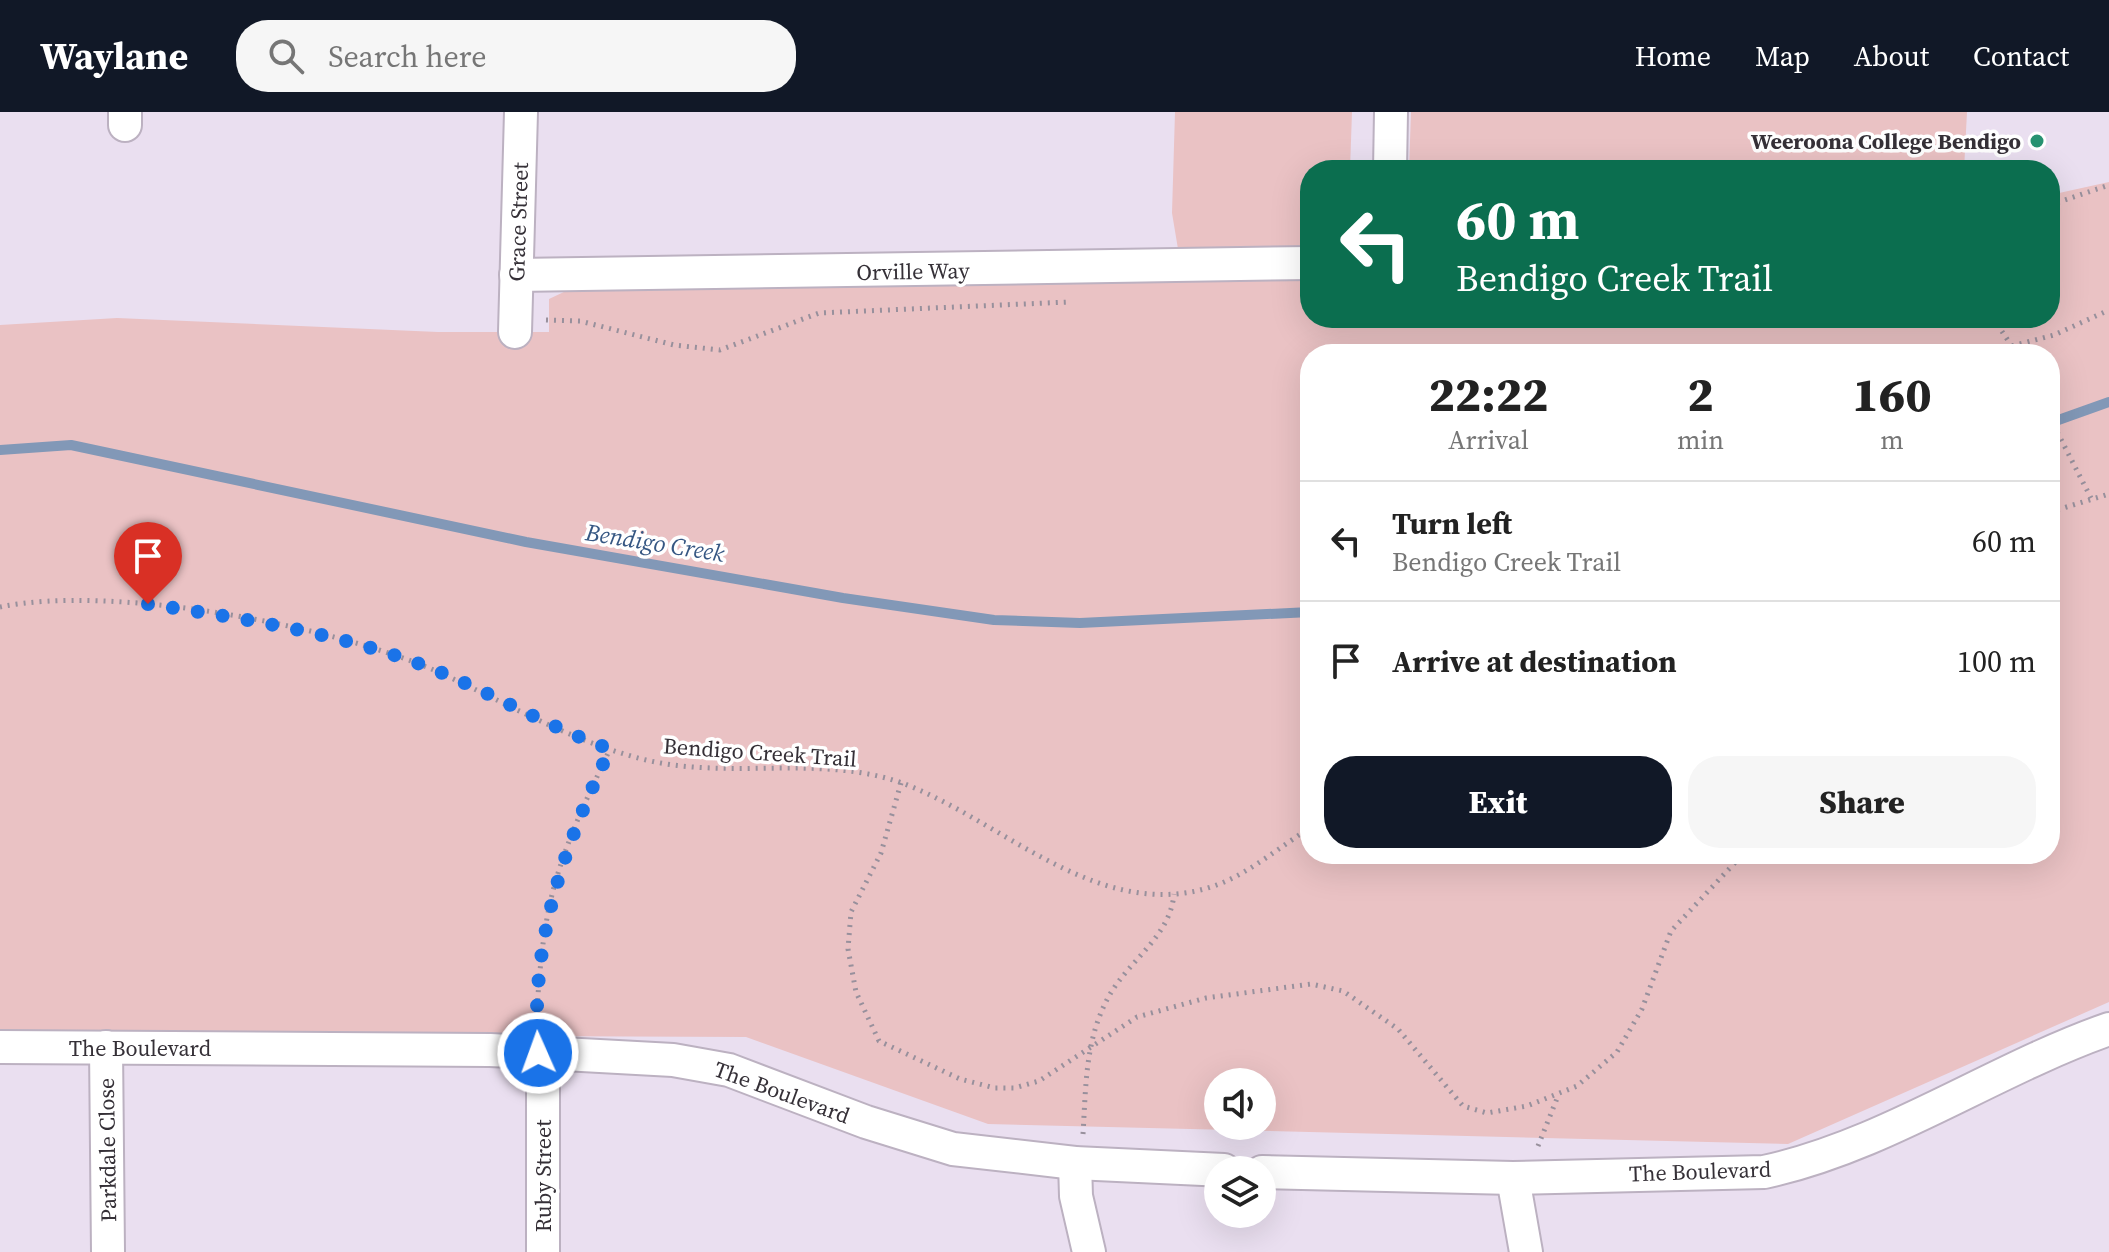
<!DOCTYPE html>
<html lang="en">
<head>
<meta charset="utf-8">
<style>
	body { margin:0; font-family:"Source Serif 4",serif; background:#f6f6f6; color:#222; height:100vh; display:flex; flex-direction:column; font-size:30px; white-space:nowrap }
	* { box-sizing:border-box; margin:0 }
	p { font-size:26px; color:#767676 }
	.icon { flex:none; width:44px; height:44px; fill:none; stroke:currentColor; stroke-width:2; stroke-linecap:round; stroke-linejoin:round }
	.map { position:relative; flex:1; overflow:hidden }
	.sheet { position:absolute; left:1300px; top:232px; width:760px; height:520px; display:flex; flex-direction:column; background:#fff; border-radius:32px; box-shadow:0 8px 32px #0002 }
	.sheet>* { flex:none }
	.guide { position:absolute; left:1300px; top:48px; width:760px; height:168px; border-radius:32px; box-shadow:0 8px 32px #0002; background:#0b6e4f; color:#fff; overflow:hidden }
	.fabs { position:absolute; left:1204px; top:956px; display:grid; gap:16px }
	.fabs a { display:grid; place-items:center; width:72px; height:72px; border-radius:50%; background:#fff; box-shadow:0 8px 32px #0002; font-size:40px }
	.pin { position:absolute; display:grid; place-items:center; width:68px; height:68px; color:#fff; margin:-82px -34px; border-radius:50% 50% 50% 0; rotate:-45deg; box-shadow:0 0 8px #0007 }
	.pin .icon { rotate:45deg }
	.me { position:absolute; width:88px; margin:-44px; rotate:358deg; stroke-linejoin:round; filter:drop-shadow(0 0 6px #0008) }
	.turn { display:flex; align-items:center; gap:28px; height:168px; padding:0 24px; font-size:36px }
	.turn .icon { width:104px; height:104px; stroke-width:2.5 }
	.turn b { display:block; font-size:56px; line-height:68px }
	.eta { display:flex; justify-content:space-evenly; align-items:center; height:136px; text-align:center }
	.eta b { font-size:48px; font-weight:800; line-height:56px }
	.action { display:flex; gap:16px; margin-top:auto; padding:16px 24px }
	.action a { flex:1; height:92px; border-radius:32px; background:#111827; color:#fff; font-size:32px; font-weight:800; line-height:92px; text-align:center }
	.action a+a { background:#f6f6f6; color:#222 }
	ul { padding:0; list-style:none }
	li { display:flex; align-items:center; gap:24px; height:120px; padding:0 24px; border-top:2px solid #e0e0e0 }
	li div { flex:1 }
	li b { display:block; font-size:30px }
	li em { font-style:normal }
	header { display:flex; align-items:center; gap:48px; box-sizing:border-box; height:112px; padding:0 40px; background:#111827; color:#fff }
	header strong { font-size:38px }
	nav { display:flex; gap:44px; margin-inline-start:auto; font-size:28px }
	.search { width:560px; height:72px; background:#f6f6f6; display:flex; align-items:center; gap:20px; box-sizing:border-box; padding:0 28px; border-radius:32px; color:#767676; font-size:30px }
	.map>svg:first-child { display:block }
</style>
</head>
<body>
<header>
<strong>Waylane</strong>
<div class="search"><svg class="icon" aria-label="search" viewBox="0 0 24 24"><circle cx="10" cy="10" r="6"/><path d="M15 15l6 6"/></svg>Search here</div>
<nav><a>Home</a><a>Map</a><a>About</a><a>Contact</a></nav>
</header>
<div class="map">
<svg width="2109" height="1140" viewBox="0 0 2109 1140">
	<rect width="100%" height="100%" fill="#eadff0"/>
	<g fill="#eac2c4" fill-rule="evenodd">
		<polygon points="1175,0 1352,0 1350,58 1310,58 1310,134 1178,137 1172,101"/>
		<polygon points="1411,0 1967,0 1964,58 1409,58"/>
		<path d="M2109,70v820l-321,142 -800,-20 -242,-87 -746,-3v-709l117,-7 321,14h111v-33l19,-9 742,-12v40h740v-123zM1310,242h740v500h-740zM1218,970h44v44h-44z"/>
	</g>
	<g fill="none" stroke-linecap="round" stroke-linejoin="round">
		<g stroke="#8298b7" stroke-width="10">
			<polyline points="2050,311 2109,290"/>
			<polyline points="0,338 71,333 526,430 843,486 994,508 1080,511 1310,500"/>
		</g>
		<defs>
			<g id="minor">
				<polyline points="125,13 125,0"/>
				<polyline points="1390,58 1391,0"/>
				<polyline points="516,163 1310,151"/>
				<polyline points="515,220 521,0"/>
				<polyline points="0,935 490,938 673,948 729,958 866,1010 953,1037 1075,1051 1224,1058"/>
				<polyline points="106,935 108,1140"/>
				<polyline points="1075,1051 1076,1084 1089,1140"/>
				<path d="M1262,1060l251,6 251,-6c121,-26 228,-102 345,-143"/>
				<polyline points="1513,1066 1526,1140"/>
				<polyline points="543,1140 543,941"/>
			</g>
		</defs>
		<use href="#minor" stroke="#bcb1c1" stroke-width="36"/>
		<g stroke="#98909c" stroke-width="5" stroke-dasharray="2 6" stroke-linecap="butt">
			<polyline points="2050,93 2109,73"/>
			<polyline points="1993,206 2017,242"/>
			<polyline points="546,208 580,209 674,233 720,238 819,201 1069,190"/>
			<polyline points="2012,234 2054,223 2109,198"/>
			<polyline points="2050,306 2091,386"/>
			<polyline points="2050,400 2109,382"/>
			<path d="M0,495c111,-23 331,18 436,64 69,31 136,71 210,89 84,20 174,-6 256,23 103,38 202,147 320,100 31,-13 59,-37 88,-55"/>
			<polyline points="901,671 881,741 851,800 848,837 856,880 879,929 960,967 995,976 1014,976 1039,969 1137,905 1206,886 1311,872 1343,879 1398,917 1463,994 1487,1001 1527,994 1577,974 1617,940 1642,897 1671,819 1743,742"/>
			<path d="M536,912c3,-45 6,-93 18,-137 13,-48 35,-93 56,-138"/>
			<path d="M1083,1022c3,-48 2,-95 26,-138 20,-36 61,-59 65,-102"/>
			<polyline points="1538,1034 1558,984"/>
		</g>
		<use href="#minor" stroke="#fff" stroke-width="32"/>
	</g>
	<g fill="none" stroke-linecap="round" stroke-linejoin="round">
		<path stroke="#1a73e8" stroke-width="14" stroke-dasharray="0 25.2" d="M148,492c96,15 194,29 285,65 60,25 116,58 177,80 -46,98 -80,192 -72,304"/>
	</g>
	<circle fill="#279271" stroke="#fff" stroke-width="3" cx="2037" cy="29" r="8"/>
	<g text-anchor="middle" stroke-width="7" stroke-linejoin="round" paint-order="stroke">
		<g font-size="22" font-weight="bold" fill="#353037" stroke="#fff" text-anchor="end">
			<text x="2021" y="37">Weeroona College Bendigo</text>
		</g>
		<g font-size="22" fill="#353037" stroke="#fff">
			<text transform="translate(518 110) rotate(-88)" y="8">Grace Street</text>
			<text transform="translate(913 159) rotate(-1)" y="8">Orville Way</text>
			<text transform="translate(760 640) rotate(4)" y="8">Bendigo Creek Trail</text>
			<text x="140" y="944">The Boulevard</text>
			<text transform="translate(782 980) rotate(20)" y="8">The Boulevard</text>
			<text transform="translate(107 1038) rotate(-91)" y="8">Parkdale Close</text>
			<text transform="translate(1700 1059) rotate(-2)" y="8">The Boulevard</text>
			<text transform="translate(543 1064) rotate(-90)" y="8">Ruby Street</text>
		</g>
		<g font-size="24" font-style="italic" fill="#365783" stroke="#fff">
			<text transform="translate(655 431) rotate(9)" y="8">Bendigo Creek</text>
		</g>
	</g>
</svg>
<div class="fabs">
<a><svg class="icon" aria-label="sound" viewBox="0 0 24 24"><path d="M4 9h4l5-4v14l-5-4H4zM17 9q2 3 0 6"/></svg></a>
<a><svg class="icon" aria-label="layers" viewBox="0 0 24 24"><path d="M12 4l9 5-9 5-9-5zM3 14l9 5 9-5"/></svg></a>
</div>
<div class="pin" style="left:148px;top:492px;background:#d93025"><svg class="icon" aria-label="arrive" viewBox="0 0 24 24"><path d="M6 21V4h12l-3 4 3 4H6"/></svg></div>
<svg class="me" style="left:538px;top:941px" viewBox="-20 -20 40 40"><circle r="17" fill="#1a73e8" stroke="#fff" stroke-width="3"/><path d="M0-11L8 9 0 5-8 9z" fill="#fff"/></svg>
<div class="guide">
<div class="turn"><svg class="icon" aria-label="left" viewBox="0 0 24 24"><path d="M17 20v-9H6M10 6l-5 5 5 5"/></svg><div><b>60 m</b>Bendigo Creek Trail</div></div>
</div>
<section class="sheet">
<div class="eta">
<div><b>22:22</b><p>Arrival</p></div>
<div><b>2</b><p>min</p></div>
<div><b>160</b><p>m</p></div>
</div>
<ul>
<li><svg class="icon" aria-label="left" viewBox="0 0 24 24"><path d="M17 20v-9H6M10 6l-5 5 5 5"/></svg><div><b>Turn left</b><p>Bendigo Creek Trail</p></div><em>60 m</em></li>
<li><svg class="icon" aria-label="arrive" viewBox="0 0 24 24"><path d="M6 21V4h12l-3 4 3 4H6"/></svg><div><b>Arrive at destination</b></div><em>100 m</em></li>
</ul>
<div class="action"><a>Exit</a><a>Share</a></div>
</section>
</div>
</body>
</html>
